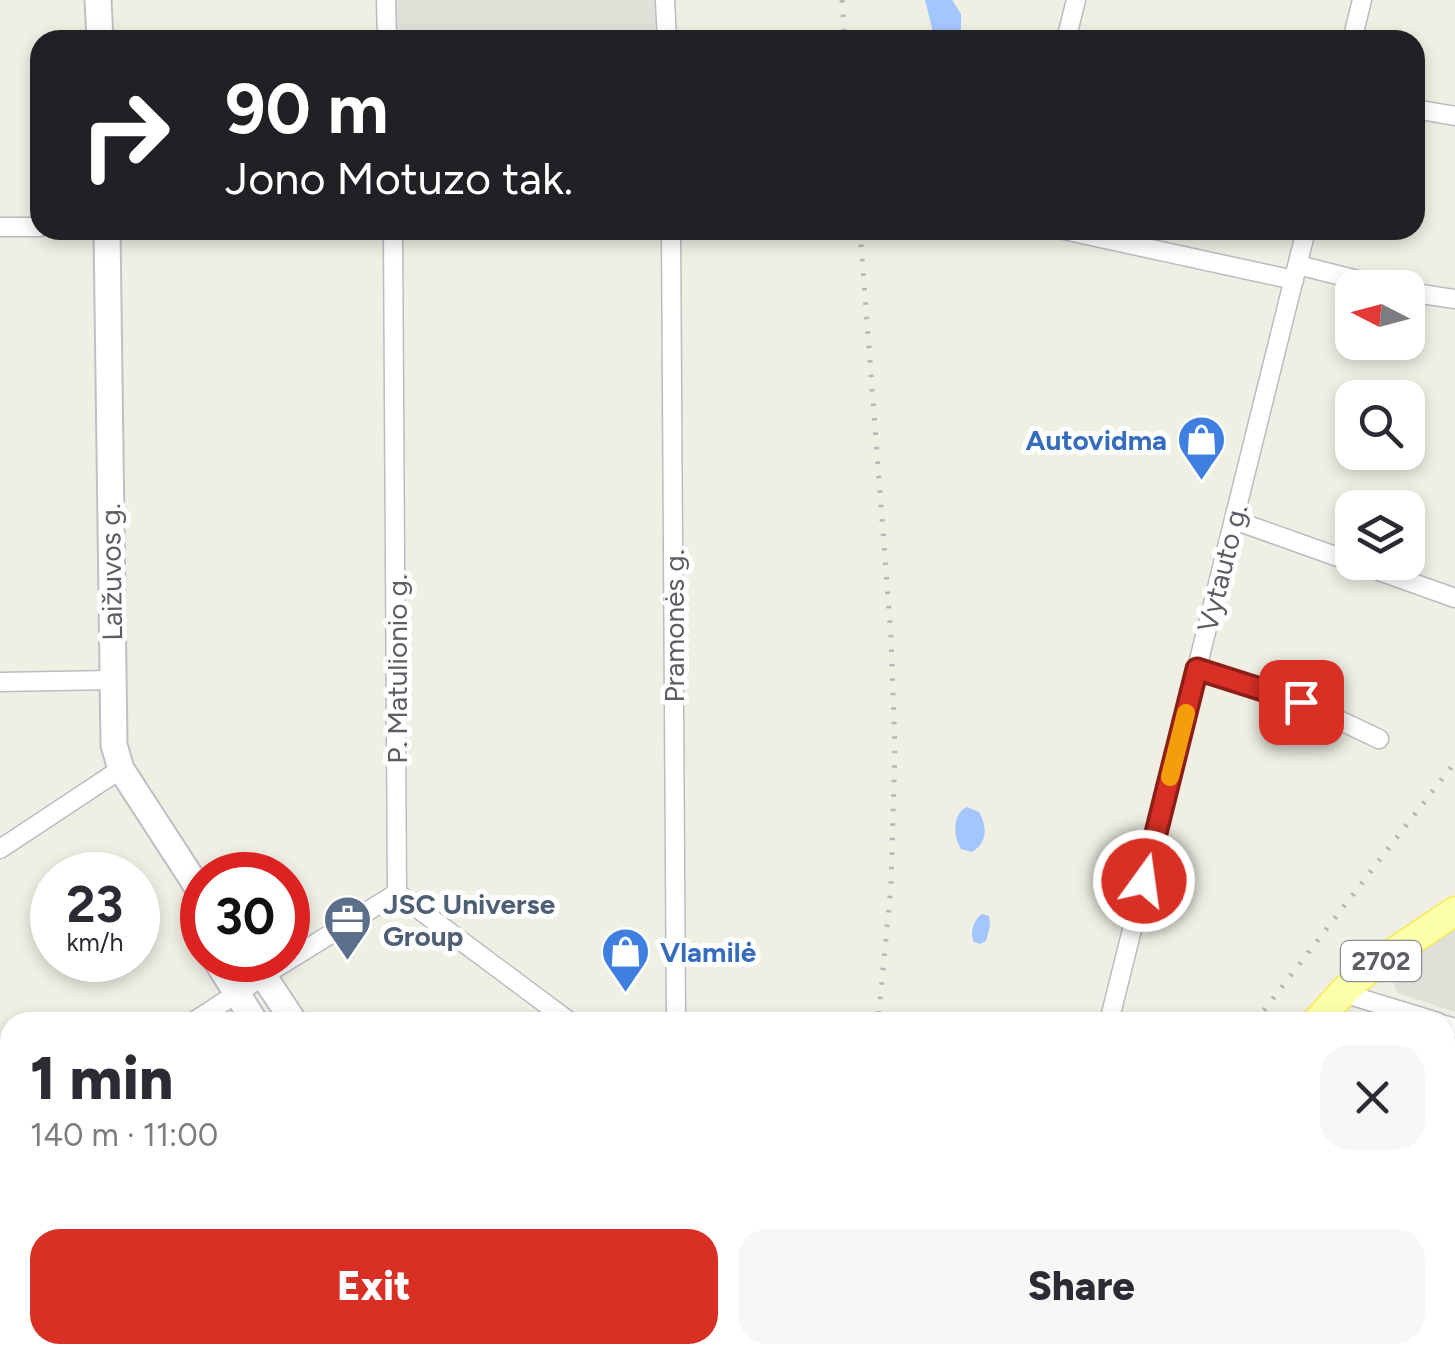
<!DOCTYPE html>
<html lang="en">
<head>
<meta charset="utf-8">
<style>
	body { margin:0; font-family:Figtree,sans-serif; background:#f7f7f7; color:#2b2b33; height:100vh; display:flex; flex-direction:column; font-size:38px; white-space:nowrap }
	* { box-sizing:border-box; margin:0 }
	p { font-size:32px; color:#7c7c81 }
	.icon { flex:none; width:55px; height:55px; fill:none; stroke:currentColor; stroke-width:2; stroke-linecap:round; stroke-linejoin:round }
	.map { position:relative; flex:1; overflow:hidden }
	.panel { position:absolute; left:0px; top:1012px; width:1455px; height:352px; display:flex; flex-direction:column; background:#fff; border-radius:30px 30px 0 0; box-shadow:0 5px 15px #0003 }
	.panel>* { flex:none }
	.top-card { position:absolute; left:30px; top:30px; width:1395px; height:210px; border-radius:30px; box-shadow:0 5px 15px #0003; background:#202124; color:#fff; overflow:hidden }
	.needle { width:65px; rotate:276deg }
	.tools { position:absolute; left:1335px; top:270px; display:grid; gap:20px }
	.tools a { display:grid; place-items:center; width:90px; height:90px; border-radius:20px; background:#fff; box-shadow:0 5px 15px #0003; font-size:50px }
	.speed { position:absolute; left:30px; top:852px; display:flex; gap:20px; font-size:50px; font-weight:700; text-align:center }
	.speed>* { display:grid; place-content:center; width:130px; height:130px; border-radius:50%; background:#fff; box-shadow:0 5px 15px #0003; line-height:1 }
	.speed small { font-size:25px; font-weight:400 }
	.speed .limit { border:15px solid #d22; background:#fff; color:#111 }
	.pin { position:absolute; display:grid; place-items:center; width:85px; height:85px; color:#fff; margin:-42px; border-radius:20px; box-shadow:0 5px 15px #0006 }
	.me { position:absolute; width:110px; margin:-55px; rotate:14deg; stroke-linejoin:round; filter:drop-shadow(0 0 8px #0008) }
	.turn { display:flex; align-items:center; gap:35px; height:210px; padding:0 30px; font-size:45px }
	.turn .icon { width:130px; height:130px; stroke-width:2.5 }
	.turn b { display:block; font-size:70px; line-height:85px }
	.round { display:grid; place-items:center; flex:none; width:105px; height:105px; border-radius:30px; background:#f7f7f7 }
	.summary { display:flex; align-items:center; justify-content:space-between; height:170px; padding:0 30px }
	h1 { font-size:60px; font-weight:800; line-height:75px }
	.button { display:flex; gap:20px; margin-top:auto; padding:20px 30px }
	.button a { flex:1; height:115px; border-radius:30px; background:#d93025; color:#fff; font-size:40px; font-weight:800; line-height:115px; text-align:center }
	.button a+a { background:#f7f7f7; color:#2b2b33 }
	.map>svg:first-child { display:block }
</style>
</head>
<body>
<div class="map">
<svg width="1455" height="1364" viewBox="0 0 1455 1364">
	<rect width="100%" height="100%" fill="#efefe4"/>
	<polygon fill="#fffdd9" points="1122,1355 1204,1355 1202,1364 1120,1364"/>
	<g fill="#e0e0d8">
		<polygon points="393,0 660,0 661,40 394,40"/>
		<polygon points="1455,921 1455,1012 1397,993 1392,979 1397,965"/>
	</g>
	<polygon fill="#dfded2" points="282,1355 452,1355 458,1364 269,1364"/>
	<g fill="#bfe8c7">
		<polygon points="186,1355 282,1355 269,1364 192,1364"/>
		<polygon points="816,1355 1000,1355 993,1364 811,1364"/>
		<polygon points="1066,1355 1122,1355 1120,1364 1061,1364"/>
	</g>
	<g fill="#a4c6ff">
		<polygon points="925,0 952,0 961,14 961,40 929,40 932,28"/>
		<path d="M967,807l12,5c8,15 9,30 -7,40l-11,-3c-8,-13 -9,-35 6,-42z"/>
		<path d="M982,914l7,2 1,10 -4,15 -6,3 -6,-2c-5,-9 0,-23 8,-28z"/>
	</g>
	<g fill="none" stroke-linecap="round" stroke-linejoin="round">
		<defs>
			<g id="street">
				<polyline points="386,0 387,40"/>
				<polyline points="665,0 667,40"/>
				<polyline points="1066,40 1076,0"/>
				<polyline points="1352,40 1362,0"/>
				<polyline points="1415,109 1455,116"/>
				<polyline points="0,227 40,227"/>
				<polyline points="393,230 397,893 570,1022"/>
				<polyline points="671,230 676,1022"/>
				<polyline points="1064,230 1294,280"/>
				<polyline points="1298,265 1389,288"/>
				<polyline points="1408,292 1455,299"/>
				<polyline points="1234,520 1352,562"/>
				<polyline points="1354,562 1455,598"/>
				<polyline points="1197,669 1301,702 1379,739"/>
				<polyline points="0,682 112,680"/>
				<polyline points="0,849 121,769"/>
				<polyline points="1347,988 1356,997 1438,1022"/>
				<polyline points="193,1022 279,966 397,893"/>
				<polyline points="1109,1022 1306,230"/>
				<polyline points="1445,1025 1455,1028"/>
				<polyline points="0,1149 10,1142"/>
				<polyline points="1445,1282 1455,1284"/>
				<polyline points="172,1355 178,1364"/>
				<polyline points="680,1355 680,1364"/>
				<polyline points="82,1364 95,1355"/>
				<polyline points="1052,1364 1056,1355"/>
				<polyline points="1208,1364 1210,1355"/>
				<polyline points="1379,1364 1382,1355"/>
			</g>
			<g id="secondary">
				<polyline points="98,0 100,40"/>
				<polyline points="107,230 114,745 121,769 202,894"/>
				<polyline points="198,890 202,923"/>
				<polyline points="216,960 255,1022"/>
				<polyline points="253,960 294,1022"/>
				<polyline points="475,1355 481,1364"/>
				<polyline points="513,1355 519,1364"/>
			</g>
			<g id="primary">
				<polyline points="1316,1022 1347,988 1372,967 1455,911"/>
				<polyline points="777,1364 791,1355"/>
			</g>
		</defs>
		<use href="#street" stroke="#bbbcc3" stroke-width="21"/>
		<use href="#secondary" stroke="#bec0c8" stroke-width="29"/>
		<use href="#primary" stroke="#f9ea53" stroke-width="31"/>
		<use href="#street" stroke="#fff" stroke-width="18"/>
		<use href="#secondary" stroke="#fff" stroke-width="25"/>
		<use href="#primary" stroke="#fcffa9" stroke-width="28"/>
		<g stroke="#b7b7b8" stroke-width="5" stroke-dasharray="2.5 12" stroke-linecap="butt">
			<polyline points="842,0 845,40"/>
			<polyline points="860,230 891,637 895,748 891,886 878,1022"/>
			<polyline points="1255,1022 1455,762"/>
			<polyline points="806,1364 808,1355"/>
			<polyline points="997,1364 1004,1355"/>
		</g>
	</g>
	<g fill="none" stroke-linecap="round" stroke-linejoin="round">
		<defs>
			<polyline id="route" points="1144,881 1197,669 1301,702"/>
		</defs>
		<use href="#route" stroke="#8d1f18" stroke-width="25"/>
		<use href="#route" stroke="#d93025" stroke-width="18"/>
		<polyline stroke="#f59e0b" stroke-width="18" points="1170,777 1186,713"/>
	</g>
	<defs>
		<symbol id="shop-pin" viewBox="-11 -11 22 30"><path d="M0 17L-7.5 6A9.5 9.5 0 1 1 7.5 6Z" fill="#3f7fe0" stroke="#fff"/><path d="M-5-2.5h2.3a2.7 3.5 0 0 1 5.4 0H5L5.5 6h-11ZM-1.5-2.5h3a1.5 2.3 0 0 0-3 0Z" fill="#fff"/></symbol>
		<symbol id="office-pin" viewBox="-11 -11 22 30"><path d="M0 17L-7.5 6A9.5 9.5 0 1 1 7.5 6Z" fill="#5c6f8a" stroke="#fff"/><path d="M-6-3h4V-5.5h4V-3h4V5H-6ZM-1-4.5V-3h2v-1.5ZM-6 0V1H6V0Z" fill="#fff"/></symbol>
	</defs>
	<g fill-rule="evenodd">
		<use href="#shop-pin" x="1174" y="412" width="55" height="75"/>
		<use href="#office-pin" x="320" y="892" width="55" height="75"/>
		<use href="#shop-pin" x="598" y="924" width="55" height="75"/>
	</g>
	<g text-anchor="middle" stroke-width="10" stroke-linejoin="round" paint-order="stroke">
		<rect fill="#fff" stroke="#8d8e93" stroke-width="2.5" x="1341" y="941" width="80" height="40" rx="8"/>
		<g font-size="25" font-weight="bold" fill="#5c5e65">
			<text x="1381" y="970">2702</text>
		</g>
		<g font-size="28" font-weight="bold" fill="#366cbe" stroke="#fff" text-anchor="end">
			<text x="1167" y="450">Autovidma</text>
			<text x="660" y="962" text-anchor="start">Vlamilė</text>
		</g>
		<g font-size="28" fill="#5c5e65" stroke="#fff">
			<text transform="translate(1222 568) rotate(-76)" y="10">Vytauto g.</text>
			<text transform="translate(111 572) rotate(-91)" y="10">Laižuvos g.</text>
			<text transform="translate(674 626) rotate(-90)" y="10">Pramonės g.</text>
			<text transform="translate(397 669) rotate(-90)" y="10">P. Matulionio g.</text>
		</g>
		<g font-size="28" font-weight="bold" fill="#4e5e75" stroke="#fff" text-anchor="start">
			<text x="383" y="914">JSC Universe<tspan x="383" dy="32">Group</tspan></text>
		</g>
	</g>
</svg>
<div class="tools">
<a><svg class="needle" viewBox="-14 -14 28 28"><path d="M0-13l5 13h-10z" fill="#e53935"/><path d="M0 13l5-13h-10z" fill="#7c7c81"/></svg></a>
<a><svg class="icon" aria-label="search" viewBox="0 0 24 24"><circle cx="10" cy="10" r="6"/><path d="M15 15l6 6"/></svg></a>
<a><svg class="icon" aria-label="layers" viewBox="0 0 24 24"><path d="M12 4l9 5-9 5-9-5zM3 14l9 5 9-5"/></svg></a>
</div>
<div class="speed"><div>23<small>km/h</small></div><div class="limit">30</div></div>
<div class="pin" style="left:1301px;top:702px;background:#d93025"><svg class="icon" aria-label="arrive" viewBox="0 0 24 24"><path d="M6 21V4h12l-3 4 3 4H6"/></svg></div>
<svg class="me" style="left:1144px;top:881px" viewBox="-20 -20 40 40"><circle r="17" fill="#d93025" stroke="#fff" stroke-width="3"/><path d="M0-11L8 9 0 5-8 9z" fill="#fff"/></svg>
<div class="top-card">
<div class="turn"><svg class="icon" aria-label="right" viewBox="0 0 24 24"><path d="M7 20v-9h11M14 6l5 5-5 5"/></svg><div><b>90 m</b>Jono Motuzo tak.</div></div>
</div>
<section class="panel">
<div class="summary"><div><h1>1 min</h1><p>140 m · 11:00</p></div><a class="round"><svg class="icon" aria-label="close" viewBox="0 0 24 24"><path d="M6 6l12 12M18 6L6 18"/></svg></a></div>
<div class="button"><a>Exit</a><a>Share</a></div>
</section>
</div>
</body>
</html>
